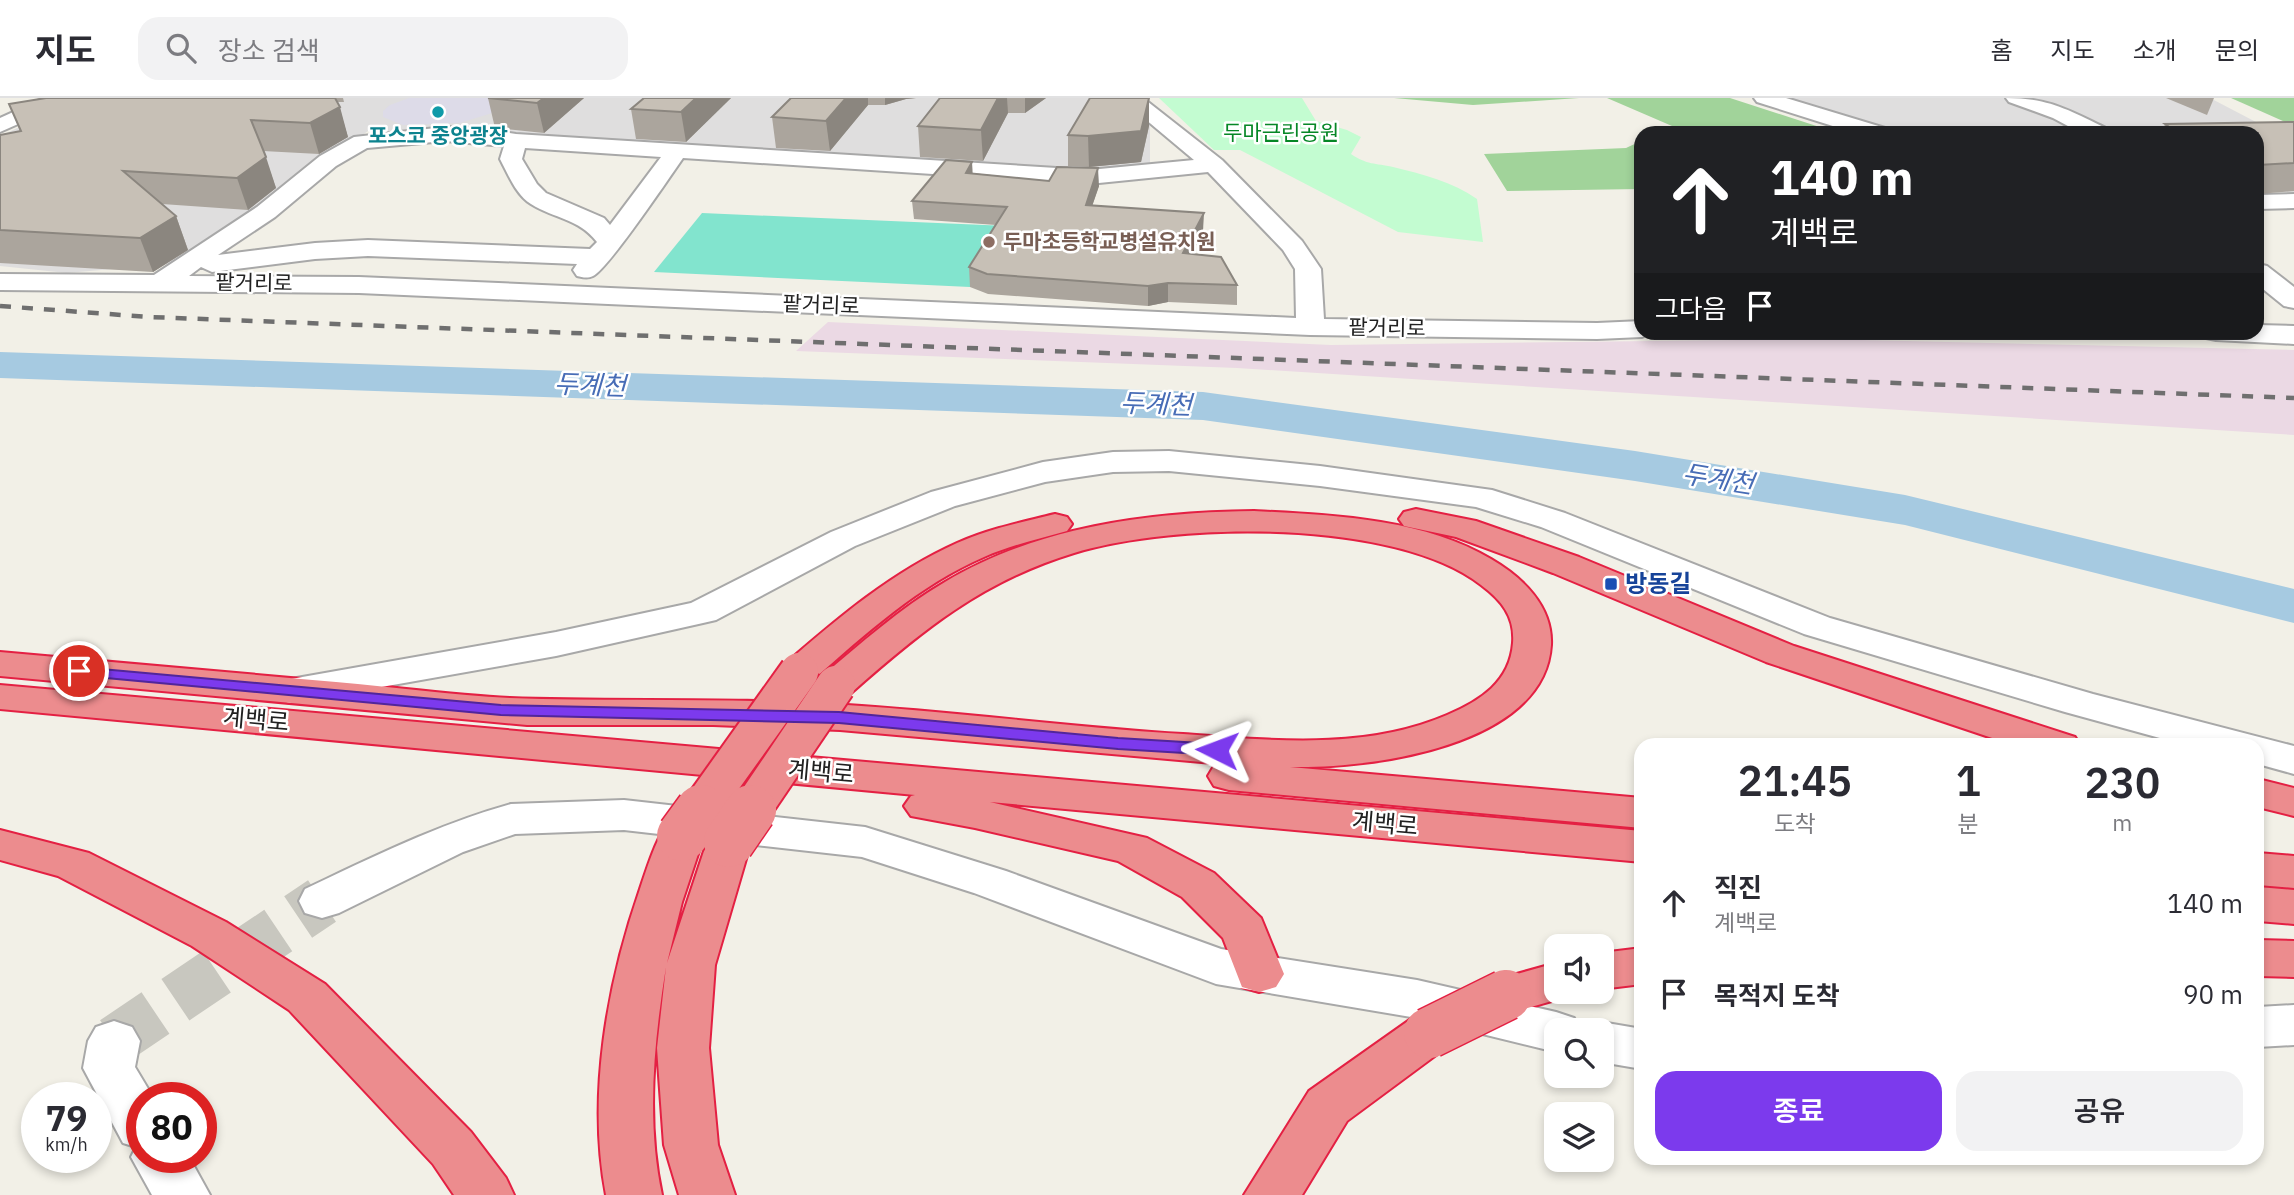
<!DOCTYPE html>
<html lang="ko">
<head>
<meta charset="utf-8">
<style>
	body { margin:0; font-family:"IBM Plex Sans","Noto Sans KR",sans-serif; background:#f2f2f3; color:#2b2b33; height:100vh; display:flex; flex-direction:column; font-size:26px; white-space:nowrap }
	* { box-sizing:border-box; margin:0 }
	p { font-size:23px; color:#7c7c81 }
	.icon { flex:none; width:38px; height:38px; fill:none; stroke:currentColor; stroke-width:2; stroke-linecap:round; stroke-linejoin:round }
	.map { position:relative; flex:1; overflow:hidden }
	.details { position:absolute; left:1634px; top:640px; width:630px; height:427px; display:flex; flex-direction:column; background:#fff; border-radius:21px; box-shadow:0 4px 10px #0003 }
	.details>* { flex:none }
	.guide { position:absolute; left:1634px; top:28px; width:630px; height:214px; border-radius:21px; box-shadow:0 4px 10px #0003; background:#202124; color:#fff; overflow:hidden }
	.controls { position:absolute; left:1544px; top:836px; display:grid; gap:14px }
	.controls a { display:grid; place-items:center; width:70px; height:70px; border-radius:14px; background:#fff; box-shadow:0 4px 10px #0003; font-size:35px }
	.speed { position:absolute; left:21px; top:984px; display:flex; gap:14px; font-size:35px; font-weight:700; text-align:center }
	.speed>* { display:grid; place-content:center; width:91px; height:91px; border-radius:50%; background:#fff; box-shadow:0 4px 10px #0003; line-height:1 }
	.speed small { font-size:18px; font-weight:400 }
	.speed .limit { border:10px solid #d22; background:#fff; color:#111 }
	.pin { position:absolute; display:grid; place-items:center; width:60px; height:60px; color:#fff; margin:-30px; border:4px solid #fff; border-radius:50%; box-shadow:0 2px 7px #0007 }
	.me { position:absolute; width:77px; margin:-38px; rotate:273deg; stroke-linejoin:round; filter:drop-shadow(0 0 5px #0008) }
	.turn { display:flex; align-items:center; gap:24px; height:147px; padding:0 21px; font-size:32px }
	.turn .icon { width:91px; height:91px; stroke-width:2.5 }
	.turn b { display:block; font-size:49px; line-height:60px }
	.then { display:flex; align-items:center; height:66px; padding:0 21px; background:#0003; gap:14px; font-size:26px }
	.eta { display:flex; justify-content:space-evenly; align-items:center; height:119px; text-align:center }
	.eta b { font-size:42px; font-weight:600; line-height:49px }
	.action { display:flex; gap:14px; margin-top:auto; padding:14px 21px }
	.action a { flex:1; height:80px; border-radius:21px; background:#7c3aed; color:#fff; font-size:28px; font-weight:600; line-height:80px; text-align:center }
	.action a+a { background:#f2f2f3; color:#2b2b33 }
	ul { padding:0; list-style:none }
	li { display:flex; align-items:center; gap:21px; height:91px; padding:0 21px }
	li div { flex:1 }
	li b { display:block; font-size:26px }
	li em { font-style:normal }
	header { display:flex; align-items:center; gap:42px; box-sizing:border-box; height:98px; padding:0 35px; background:#fff; border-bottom:2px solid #e1e1e2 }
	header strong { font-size:33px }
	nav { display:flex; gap:38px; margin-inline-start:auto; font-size:24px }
	.search { width:490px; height:63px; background:#f2f2f3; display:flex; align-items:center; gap:18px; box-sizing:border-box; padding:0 24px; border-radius:21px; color:#7c7c81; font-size:26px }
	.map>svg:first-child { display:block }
</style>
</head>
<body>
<header>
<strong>지도</strong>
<div class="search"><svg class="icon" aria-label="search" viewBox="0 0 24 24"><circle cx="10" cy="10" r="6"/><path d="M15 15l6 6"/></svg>장소 검색</div>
<nav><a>홈</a><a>지도</a><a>소개</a><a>문의</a></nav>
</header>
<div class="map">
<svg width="2294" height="1097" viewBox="0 0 2294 1097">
	<rect width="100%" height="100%" fill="#f2f0e7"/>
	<g fill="#dfdede">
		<polygon points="82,0 1093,0 1150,23 1150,71 1089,79 578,42 368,33 269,102 169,166 67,175 0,168 0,38"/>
		<polygon points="1788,0 2210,0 2294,44 2294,94 2258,95 2258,35 1895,35"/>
	</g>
	<polygon fill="#ebd9e4" points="828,224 1331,247 1818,241 2294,252 2294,337 1237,270 796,253"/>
	<g fill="#a1d39a">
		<polygon points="1394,0 1579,0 1473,7"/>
		<polygon points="1607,0 1730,0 1838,35 1659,35 1672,28"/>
		<polygon points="2231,0 2294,0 2294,28"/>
		<polygon points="1641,43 1641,91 1507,93 1484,56 1626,50"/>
	</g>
	<path fill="#c3fcd1" d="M1159,0h143l14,23 31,9 14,7 -10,17c16,11 24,9 42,13 29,7 60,15 84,32l6,43 -85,-10 -158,-82h-26z"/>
	<polygon fill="#82e4ce" points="702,115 1008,128 970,189 654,174"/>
	<polygon fill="#dddbe8" points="409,0 499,0 492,15 460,25 403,27 383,19 383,13 390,7"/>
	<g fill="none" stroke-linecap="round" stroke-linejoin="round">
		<polygon fill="#a6cae1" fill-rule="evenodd" points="0,254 1203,294 1635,353 1905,397 2294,491 2294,525 1905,427 1635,383 1203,322 0,280"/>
		<polyline stroke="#c8c7bf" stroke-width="50" stroke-dasharray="50 24" stroke-linecap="butt" points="114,943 322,803"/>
		<defs>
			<g id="minor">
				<polygon points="44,0 71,0 68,4 0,34 0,20"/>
				<path d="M1120,0h23l79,62 80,81 19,28 3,50 273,4 45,-2v11h12l-12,5 -45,2 -287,-4 -951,-42 -359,-3v-16l154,1 103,-68 63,-51 34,-19 91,-10 34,1 37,6 573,36 105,-10zM445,43l59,5 -4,13c8,15 16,36 31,45 24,15 47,14 66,38l-7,7 -222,-9 -53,3 -97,12 57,-38 61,-51 31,-18zM525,50l136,9 -51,68 -6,-7 -58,-25 -9,-9 -15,-25zM683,60l406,26 119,-12 75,78 12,19 1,49 -937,-41 -170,-1 12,-9 11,5 103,-13 53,-3 209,8 -4,6 4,6c5,1 10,3 16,0 15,-7 76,-98 90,-118z"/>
				<polygon points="1754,0 1786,0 1885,30 1888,35 1855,35 1757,4"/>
				<path d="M2006,0c43,0 62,12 100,30l3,5h-28l-28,-15 -44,-16z"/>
				<polygon points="2294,96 2294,110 2258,111 2258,97"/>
				<polygon points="2258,166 2267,168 2294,189 2294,210 2284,208 2258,187"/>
				<polygon points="2258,227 2294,228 2294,246 2216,242 2206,240 2202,234 2258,234"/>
				<polygon points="1169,353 1320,368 1492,392 1565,415 1830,520 2093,596 2294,648 2294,676 2258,666 2258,648 2189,648 2065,614 1804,536 1541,429 1476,409 1320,388 1169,373 1113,374 1045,384 955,408 855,448 716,522 703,525 556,558 291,605 277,602 271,593 277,584 291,581 556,534 691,505 831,434 931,394 1043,364 1113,354"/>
				<path d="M624,702l241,27 141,44 215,78 196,31 139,32 18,6 7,13h-25v21l-139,-34 -201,-34 -242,-91 -112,-36 -238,-27 -109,4 -52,18 -124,61 -17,5 -17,-5 -6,-12 6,-12c68,-32 134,-65 206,-85z"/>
				<polygon points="2294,907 2294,947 2258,949 2258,909"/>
				<polygon points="114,923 132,929 140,943 135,969 153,999 142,999 142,1059 189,1059 210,1097 152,1097 131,1059 136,1049 123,1045 83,970 88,943 96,929"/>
				<polygon points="1601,924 1642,931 1642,971 1601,964 1601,933 1581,933"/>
			</g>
			<g id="highway">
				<polygon points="1416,411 1476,423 1579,459 1794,548 2075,639 2081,648 2016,648 1766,564 1553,475 1456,439 1404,428 1399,421 1404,414"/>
				<path d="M1254,413c77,4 168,7 237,48 31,18 62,47 60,86 -6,102 -183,124 -261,122l352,31v30l-413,-38 -15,-4 -6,-10 6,-10 10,-2 -384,-34 -127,-5h-186l-527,-49v-24c112,10 224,20 336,30 58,5 116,13 174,16 112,4 224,-1 337,7 112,7 223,22 336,29 88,6 180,17 264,-19 33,-14 63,-33 66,-72 2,-27 -12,-43 -32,-58 -86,-67 -306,-63 -407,-32 -92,28 -153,78 -224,141l-14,3 -14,-3 -6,-9 6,-9c40,-33 78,-68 123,-94 92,-55 203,-70 309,-71z"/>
				<path d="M1055,416l12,3 5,7 -5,7c-28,8 -56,14 -83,26 -65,28 -119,77 -171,123l-14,4 -14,-4 -6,-8 6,-8c53,-46 107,-92 172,-121 31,-14 65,-21 98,-29z"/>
				<polygon points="0,587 1642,733 1642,764 990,704 1147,740 1214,775 1261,820 1284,876 1276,889 1259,894 1242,889 1223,840 1182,799 1118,763 975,730 911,718 904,708 911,698 915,697 0,611"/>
				<polygon points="2258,681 2294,690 2294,718 2258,709"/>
				<path d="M682,723l16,4 6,11 -22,66 -15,61 40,-121 6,-11 16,-4 16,4 6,11 -36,123 -6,83 9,97 17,50h-56l-15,-50 -7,-97 9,-81c-12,74 -20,154 -4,228h-56c-19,-99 1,-211 34,-306 7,-21 14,-44 26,-64z"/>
				<polygon points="0,732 89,755 226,824 325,886 471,1034 506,1080 514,1097 454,1097 433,1066 289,912 192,848 58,778 0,762"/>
				<polygon points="2258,755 2294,758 2294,790 2258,787"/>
				<polygon points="2258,789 2294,792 2294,826 2258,823"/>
				<polygon points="2258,842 2294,843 2294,879 2258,878"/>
				<polygon points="1642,850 1642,886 1601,891 1601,855"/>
				<polygon points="1556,865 1556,894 1575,894 1573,897 1506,916 1488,910 1481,897 1488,884"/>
				<polygon points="1429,915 1447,921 1455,935 1447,949 1347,1023 1302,1097 1244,1097 1309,993 1411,921"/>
			</g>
		</defs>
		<use href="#minor" stroke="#a8a8a8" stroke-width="4"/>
		<use href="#highway" stroke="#e42043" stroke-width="4"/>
		<use href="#minor" fill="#fff" fill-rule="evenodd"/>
		<use href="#highway" fill="#ec8c8e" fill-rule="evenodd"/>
		<polyline stroke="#6f6f6f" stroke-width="4.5" stroke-dasharray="11 11" stroke-linecap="butt" points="0,208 149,219 2294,300"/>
		<defs>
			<g id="highway-bridge-far1">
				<polyline points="699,714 799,574"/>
				<polyline points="750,714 836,587"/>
			</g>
			<g id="highway-bridge">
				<polyline points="682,738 701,712"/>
				<polyline points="729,744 751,712"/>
				<polyline points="1429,935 1506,897"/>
			</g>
		</defs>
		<use href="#highway-bridge-far1" stroke="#e42043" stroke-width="42" stroke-linecap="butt"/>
		<use href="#highway-bridge" stroke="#e42043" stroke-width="53" stroke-linecap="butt"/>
		<use href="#highway-bridge-far1" stroke="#ec8c8e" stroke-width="38"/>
		<use href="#highway-bridge" stroke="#ec8c8e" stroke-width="50"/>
	</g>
	<g fill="#aba59d">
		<polygon points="46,0 343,0 344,4 337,4 348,39 319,56 263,53 276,90 248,112 162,106 176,118 188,152 153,174 0,165 0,37 20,33 9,6"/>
		<polygon points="488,0 584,0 544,35 495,30"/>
		<polygon points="731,0 686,44 636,41 631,11"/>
		<polygon points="791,0 916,0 906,1 885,7 868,7 830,53 776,50 772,19"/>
		<polygon points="940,0 1046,0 1025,15 1008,15 983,63 920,59 918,28"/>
		<polygon points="1149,0 1149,28 1141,64 1089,69 1068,68 1068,37"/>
		<polygon points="2166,0 2214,0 2207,17"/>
		<polygon points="2294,24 2294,93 2258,96 2258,35 2162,35 2165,26"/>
		<polygon points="972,64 972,75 1099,88 1092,108 1203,133 1192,156 1237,187 1237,207 1168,204 1148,208 988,196 970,189 969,169 996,127 914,121 912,103"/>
	</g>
	<g fill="#8b867f">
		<polygon points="544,0 584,0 544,35 537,5"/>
		<polygon points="696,0 731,0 686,44 681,14"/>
		<polygon points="846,0 868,0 868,7 830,53 826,23"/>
		<polygon points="885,0 916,0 906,1 885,7"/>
		<polygon points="998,0 1007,0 1008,15 983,63 981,32"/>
		<polygon points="1025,0 1046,0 1025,15"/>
		<polygon points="1149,0 1149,28 1141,64 1089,69 1088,38"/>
		<polygon points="340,9 348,39 319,56 310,25"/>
		<polygon points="266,59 276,90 248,112 237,80"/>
		<polygon points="972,64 973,81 966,75"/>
		<polygon points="1098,70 1099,88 1086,126 1086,107"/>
		<polygon points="1204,115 1203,133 1183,174 1183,155"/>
		<polygon points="176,118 188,152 153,174 140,140"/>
		<polygon points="1168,185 1168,204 1148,208 1148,188"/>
	</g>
	<g fill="#c7c0b6" stroke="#8b867f" stroke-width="2">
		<polygon points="46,0 335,0 340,9 310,25 251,22 266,59 237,80 123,73 176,118 140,140 0,132 0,37 21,33 9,6"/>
		<polygon points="488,0 544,0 537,5"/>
		<polygon points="644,0 696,0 681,14 631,11"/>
		<polygon points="791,0 846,0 826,23 772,19"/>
		<polygon points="940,0 998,0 981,32 918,28"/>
		<polygon points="1090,0 1149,0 1141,33 1088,38 1068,37"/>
		<polygon points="2294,24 2294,65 2258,67 2258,35 2178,35 2165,26"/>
		<polygon points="946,62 972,64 966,75 1049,83 1057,69 1098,70 1086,107 1204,115 1183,155 1221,159 1237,187 1168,185 1148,188 987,176 969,169 1007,109 912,103"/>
	</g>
	<polygon fill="#7c3aed" stroke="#51269a" stroke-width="2" points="79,569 501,607 839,614 1118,640 1217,646 1226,652 1217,657 1118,651 839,625 501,617 74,577 71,573 74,570"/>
	<circle fill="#0f9aa8" stroke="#fff" stroke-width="2.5" cx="438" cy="14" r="7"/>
	<circle fill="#8d6e63" stroke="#fff" stroke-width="2.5" cx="989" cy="144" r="7"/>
	<rect fill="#1a4fb4" stroke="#fff" stroke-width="2.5" x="1604" y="479" width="14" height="14" rx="3.5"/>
	<g text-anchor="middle" stroke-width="5" stroke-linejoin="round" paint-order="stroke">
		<g font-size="21" fill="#068726" stroke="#fff">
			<text x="1281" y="42">두마근린공원</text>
		</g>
		<g font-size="21" font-weight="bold" fill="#0d838f" stroke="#fff">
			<text x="438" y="45">포스코 중앙광장</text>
		</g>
		<g font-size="21" font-weight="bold" fill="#785e54" stroke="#fff" text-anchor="start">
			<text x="1003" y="151">두마초등학교병설유치원</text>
		</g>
		<g font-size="21" fill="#212121" stroke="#fff">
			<text transform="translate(254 185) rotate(1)" y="7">팥거리로</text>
			<text transform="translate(821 207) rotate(2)" y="7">팥거리로</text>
			<text transform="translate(1387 230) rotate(1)" y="7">팥거리로</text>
		</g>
		<g font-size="24" font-weight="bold" fill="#164399" stroke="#fff" text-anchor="start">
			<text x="1625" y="494">방동길</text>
		</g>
		<g font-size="24" fill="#212121" stroke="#fff">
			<text transform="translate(256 622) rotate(5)" y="8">계백로</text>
			<text transform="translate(821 674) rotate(5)" y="8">계백로</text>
			<text transform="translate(1385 726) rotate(5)" y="8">계백로</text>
		</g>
		<g font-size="26" font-style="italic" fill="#476cb6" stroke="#fff">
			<text transform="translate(590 287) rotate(2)" y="9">두계천</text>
			<text transform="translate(1156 306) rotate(2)" y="9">두계천</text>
			<text transform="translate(1718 381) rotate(9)" y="9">두계천</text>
		</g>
	</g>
</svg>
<div class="controls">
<a><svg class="icon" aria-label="sound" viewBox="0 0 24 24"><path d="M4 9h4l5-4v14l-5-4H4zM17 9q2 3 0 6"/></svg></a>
<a><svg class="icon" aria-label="search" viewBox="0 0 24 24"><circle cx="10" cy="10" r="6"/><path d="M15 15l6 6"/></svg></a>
<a><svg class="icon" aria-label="layers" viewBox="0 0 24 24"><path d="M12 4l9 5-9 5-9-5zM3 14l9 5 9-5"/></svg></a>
</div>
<div class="speed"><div>79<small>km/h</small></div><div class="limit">80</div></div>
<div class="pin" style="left:79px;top:573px;background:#d93025"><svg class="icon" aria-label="arrive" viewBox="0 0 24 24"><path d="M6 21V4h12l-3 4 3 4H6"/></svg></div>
<svg class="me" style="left:1217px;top:652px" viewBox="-20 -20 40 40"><path d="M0-17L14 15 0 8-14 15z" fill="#7c3aed" stroke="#fff" stroke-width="4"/></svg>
<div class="guide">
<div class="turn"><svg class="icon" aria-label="ahead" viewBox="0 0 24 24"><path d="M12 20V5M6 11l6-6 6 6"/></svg><div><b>140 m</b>계백로</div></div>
<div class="then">그다음<svg class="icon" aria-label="arrive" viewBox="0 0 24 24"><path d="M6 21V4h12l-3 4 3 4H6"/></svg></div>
</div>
<section class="details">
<div class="eta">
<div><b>21:45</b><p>도착</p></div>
<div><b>1</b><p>분</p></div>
<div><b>230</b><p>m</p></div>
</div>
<ul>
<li><svg class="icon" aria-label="ahead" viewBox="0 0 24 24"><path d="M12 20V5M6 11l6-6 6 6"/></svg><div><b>직진</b><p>계백로</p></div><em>140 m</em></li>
<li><svg class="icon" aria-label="arrive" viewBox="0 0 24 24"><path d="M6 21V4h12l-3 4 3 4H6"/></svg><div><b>목적지 도착</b></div><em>90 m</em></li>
</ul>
<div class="action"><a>종료</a><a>공유</a></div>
</section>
</div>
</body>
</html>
